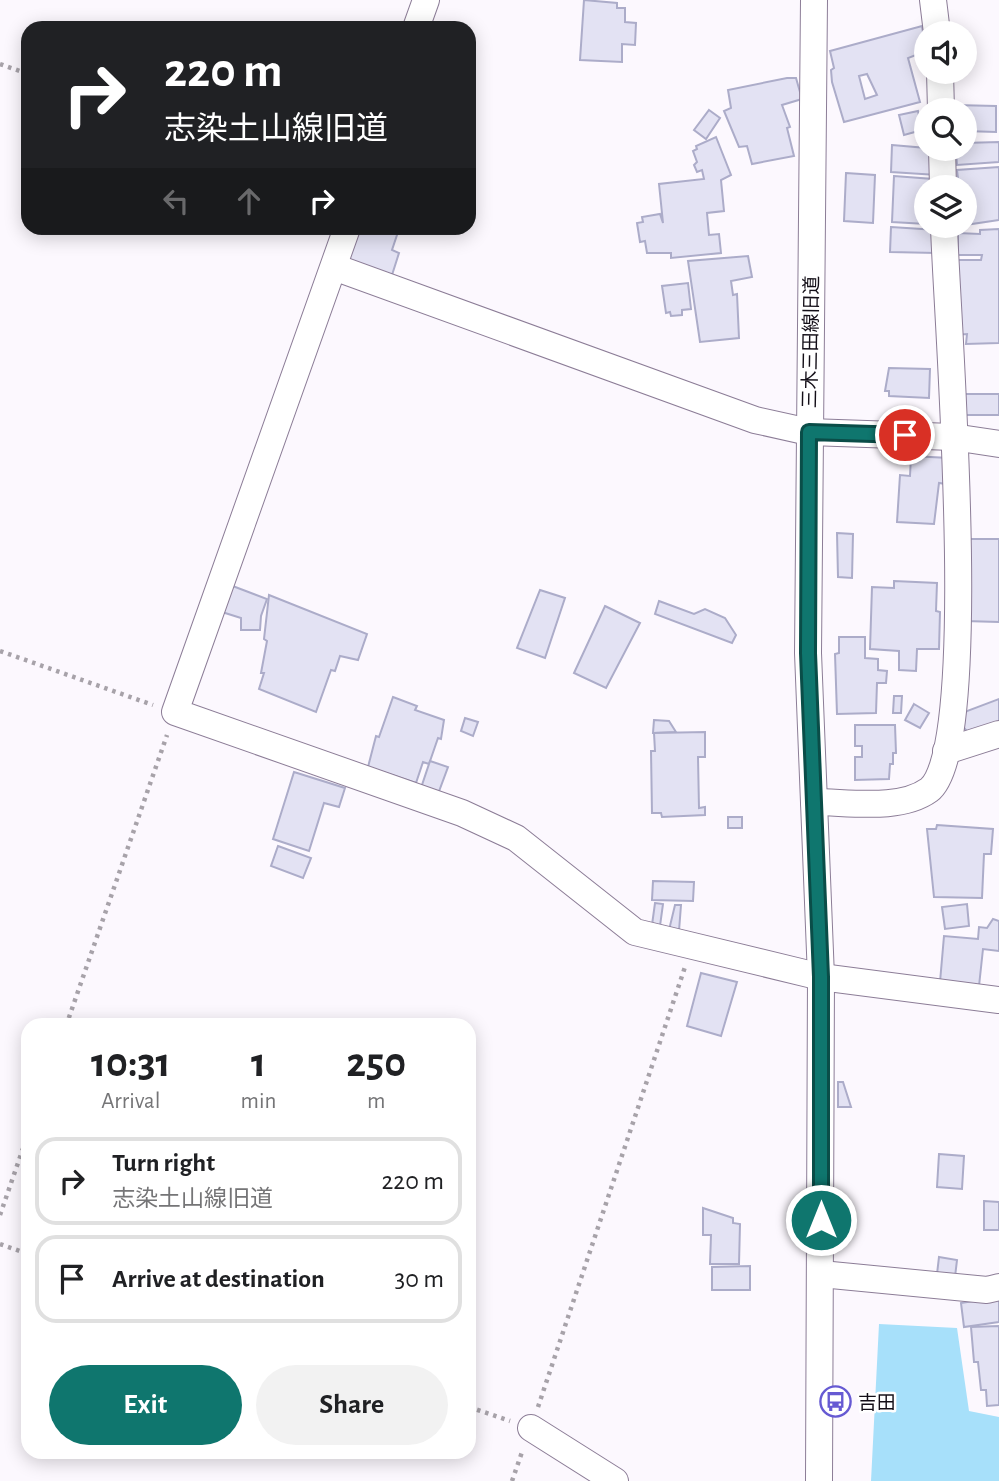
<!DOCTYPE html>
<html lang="en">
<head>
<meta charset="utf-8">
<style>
	body { margin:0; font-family:"Alegreya Sans","Noto Sans JP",sans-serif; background:#f2f2f2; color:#202124; height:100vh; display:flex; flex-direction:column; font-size:26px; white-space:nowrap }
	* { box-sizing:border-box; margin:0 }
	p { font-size:23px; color:#757577 }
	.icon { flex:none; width:38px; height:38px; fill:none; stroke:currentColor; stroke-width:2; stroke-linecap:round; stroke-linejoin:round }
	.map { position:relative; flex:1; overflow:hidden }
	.details { position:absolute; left:21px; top:1018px; width:455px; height:441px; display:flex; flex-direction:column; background:#fff; border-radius:21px; box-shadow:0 4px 18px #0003 }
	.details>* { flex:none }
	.guide { position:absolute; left:21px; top:21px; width:455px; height:214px; border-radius:21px; box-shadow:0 4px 18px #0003; background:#202124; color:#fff; overflow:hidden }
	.fabs { position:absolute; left:914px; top:21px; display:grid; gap:14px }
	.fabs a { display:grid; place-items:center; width:63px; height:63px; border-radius:50%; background:#fff; box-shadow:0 4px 18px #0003; font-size:35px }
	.pin { position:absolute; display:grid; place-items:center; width:60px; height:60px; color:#fff; margin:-30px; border:4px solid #fff; border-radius:50%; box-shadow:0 2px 7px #0007 }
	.me { position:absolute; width:77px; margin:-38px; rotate:0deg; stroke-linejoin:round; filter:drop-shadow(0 0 5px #0008) }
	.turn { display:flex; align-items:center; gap:24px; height:147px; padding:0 28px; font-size:32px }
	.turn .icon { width:91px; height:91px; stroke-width:2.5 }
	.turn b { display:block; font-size:49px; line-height:60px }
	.lanes { display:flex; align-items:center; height:66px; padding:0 28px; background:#0003; justify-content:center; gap:35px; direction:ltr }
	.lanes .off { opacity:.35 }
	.eta { display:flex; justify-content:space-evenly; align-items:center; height:119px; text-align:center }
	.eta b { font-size:42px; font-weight:600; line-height:49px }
	.action { display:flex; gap:14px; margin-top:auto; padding:14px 28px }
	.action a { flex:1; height:80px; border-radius:42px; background:#0f766e; color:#fff; font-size:28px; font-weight:600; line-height:80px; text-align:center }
	.action a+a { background:#f2f2f2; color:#202124 }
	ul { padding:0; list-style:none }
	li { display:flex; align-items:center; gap:21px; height:88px; margin:0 14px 10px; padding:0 14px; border:4px solid #e0e0e0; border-radius:21px }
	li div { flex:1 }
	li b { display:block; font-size:26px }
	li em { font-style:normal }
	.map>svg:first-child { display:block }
</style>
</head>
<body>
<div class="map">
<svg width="999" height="1481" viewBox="0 0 999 1481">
	<rect width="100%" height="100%" fill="#fcf8fe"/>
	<polygon fill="#a7e0fa" points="879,1324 957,1328 969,1411 999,1417 999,1481 871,1481"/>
	<g fill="#e3e2f3" stroke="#acacc9" stroke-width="2" fill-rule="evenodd">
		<polygon points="584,0 617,3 617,8 625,8 625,22 636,23 635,45 622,44 622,62 580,60"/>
		<path d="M922,26l4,25 -18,7 12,44 -76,20 -12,-40 -1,-12 3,-2 -4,-17zM867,74l10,21 -12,4 -6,-23z"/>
		<polygon points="787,78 796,78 802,99 782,105 790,127 787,128 794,156 752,164 747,146 739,147 724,111 731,108 728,90"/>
		<polygon points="954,105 996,106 996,132 964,131 964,110 954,110"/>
		<polygon points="709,110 720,118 706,139 694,130"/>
		<polygon points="918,111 922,130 904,135 899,115"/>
		<polygon points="716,137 731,175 721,180 724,211 707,213 709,235 719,234 721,253 671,258 671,253 647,253 645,241 640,242 637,223 643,222 642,217 660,214 663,223 659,184 704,179 702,170 697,172 694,165 697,162 693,151 697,149 696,146"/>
		<polygon points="999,142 999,162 957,165 956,149 964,149 964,143"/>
		<polygon points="892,145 938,149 937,175 891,172"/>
		<polygon points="999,167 999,220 965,225 964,187 959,187 957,170"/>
		<polygon points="846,173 875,175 873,223 844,221"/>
		<polygon points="894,176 933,179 933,187 926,187 926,224 892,222"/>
		<polygon points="891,227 937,230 936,253 890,252"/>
		<polygon points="357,228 399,229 392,250 399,253 392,275 348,261"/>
		<polygon points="999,229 999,343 966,344 967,334 954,335 957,260 981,260 982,255 958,255 958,233 980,234 980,230"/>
		<polygon points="748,256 752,277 731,281 733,295 737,294 739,338 700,342 688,261"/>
		<polygon points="688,283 691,309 682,310 682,315 671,316 670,312 666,313 662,286"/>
		<polygon points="889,368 930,369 929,398 889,396 889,391 885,391"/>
		<polygon points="962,394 999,394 999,415 964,415"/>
		<polygon points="911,456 949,458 946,484 939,483 934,524 897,522 900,475 910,476"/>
		<polygon points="837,533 853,534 852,578 838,577"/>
		<polygon points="968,539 999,539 999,622 965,621"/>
		<polygon points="894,581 937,583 936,611 940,612 939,649 917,649 916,671 899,670 899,651 870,649 872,587 894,588"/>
		<polygon points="230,585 267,599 261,616 260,630 241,630 241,618 222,612"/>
		<polygon points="540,590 565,598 545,658 517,648"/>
		<polygon points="269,595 367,634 358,660 340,656 335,671 331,670 316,712 259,689 264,673 261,673 267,641 264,639"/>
		<polygon points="659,601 694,614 705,609 725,618 736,635 732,643 655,614"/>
		<polygon points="605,606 640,623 606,688 574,673"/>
		<polygon points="839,637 865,637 865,658 878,659 878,670 887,671 886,683 877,683 876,713 837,714 835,654 839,653"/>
		<polygon points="894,696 902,696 901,713 893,713"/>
		<polygon points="393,697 417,706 415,710 444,720 441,739 438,738 429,764 423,762 416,783 368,767 376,736 379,737"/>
		<polygon points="999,699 999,725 970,734 962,726 962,716 967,711"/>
		<polygon points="914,704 929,713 920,728 905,720"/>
		<polygon points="465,718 478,722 473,736 461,731"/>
		<polygon points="654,720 669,721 676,732 653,733"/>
		<polygon points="855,725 895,725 896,753 893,753 893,764 890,764 889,779 855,780 855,757 862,757 862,746 855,746"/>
		<polygon points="705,732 705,757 698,757 699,808 705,807 705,815 662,817 661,813 652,813 651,751 655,751 654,733"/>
		<polygon points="430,761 448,767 438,794 421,788"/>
		<polygon points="294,772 345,788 339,807 324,803 309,851 273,839"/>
		<rect x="728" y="817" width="14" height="11"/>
		<polygon points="937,825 993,829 991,854 984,854 982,898 934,897 927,829 936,829"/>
		<polygon points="278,846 311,858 303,878 271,866"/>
		<polygon points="653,881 694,882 693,901 652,900"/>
		<polygon points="655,903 663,904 660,926 652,925"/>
		<polygon points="967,904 969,926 945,929 942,907"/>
		<polygon points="675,905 681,905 679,931 669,930"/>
		<polygon points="993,919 999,921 999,951 983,949 979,986 940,982 944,936 978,939 979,927 987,928"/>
		<polygon points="701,973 737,982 721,1036 687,1026"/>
		<polygon points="838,1082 843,1082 851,1107 838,1107"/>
		<polygon points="939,1154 964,1156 962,1189 937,1187"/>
		<polygon points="984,1201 999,1202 999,1230 984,1230"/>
		<polygon points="703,1208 733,1218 733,1223 740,1224 739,1264 710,1264 711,1235 703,1235"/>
		<polygon points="939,1257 957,1260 955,1277 937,1274"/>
		<polygon points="750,1266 750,1290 712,1290 712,1267"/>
		<polygon points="999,1297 999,1322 964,1327 961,1303"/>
		<polygon points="999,1326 999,1405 987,1406 986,1390 981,1390 978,1362 974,1362 971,1327"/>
	</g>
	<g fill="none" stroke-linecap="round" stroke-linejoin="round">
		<defs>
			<g id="minor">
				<polyline points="814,0 808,653 821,977 819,1481"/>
				<polyline points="933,0 937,33"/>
				<polyline points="416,28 426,0"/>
				<polyline points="940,72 941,110"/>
				<polyline points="942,149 943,187"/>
				<polyline points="347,228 175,712 462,813 516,838 635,932 821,977 999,1000"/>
				<polyline points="334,267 755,420 809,432 953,437 999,444"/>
				<polyline points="946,751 999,734"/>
				<path d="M814,802c35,0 86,9 115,-12 54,-40 17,-482 15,-564"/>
				<polyline points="821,1274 987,1290 999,1287"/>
				<polyline points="531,1428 615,1481"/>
			</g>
		</defs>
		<use href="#minor" stroke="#8c7d97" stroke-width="28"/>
		<g stroke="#a7a2a9" stroke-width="4.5" stroke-dasharray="3.5 5" stroke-linecap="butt">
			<polyline points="0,64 28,74"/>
			<polyline points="0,651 153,705"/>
			<polyline points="66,1026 167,735"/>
			<polyline points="0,1215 28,1134"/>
			<polyline points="0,1244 28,1254"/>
			<polyline points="469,1407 510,1421"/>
			<polyline points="538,1407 685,967"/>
			<polyline points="512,1481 522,1452"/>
		</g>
		<use href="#minor" stroke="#fff" stroke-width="26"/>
	</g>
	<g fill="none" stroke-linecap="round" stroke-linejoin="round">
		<defs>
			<polyline id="route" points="821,1220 821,977 808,653 809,432 905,435"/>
		</defs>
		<use href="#route" stroke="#0a4d48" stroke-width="18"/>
		<use href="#route" stroke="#0f766e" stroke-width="12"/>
	</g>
	<defs>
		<symbol id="bus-ring" viewBox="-11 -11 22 22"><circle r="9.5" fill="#fff" stroke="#665ad3" stroke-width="1.5"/><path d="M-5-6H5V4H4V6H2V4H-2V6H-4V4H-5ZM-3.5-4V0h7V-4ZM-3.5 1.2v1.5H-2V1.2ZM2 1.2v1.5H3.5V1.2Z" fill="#665ad3"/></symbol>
	</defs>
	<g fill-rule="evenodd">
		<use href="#bus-ring" x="818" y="1384" width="35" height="35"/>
	</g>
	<g text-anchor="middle" stroke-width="5" stroke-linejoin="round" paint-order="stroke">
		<g font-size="19" fill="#130e17" stroke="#fff">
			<text transform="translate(810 342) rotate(-89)" y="7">三木三田線旧道</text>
		</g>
		<g font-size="19" fill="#130e17" stroke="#fff" text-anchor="start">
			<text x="858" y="1409">吉田</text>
		</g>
	</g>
</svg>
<div class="fabs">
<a><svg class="icon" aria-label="sound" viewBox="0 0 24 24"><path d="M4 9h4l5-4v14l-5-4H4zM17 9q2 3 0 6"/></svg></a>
<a><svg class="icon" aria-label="search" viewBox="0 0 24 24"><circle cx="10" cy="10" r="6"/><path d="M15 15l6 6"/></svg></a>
<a><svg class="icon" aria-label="layers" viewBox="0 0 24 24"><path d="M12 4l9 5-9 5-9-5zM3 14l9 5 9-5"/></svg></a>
</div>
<div class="pin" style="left:905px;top:435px;background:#d93025"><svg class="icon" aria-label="arrive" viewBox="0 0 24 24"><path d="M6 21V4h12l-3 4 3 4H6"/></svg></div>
<svg class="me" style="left:821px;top:1220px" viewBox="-20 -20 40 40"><circle r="17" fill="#0f766e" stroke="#fff" stroke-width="3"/><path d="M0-11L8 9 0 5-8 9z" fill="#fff"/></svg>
<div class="guide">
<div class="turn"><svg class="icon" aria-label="right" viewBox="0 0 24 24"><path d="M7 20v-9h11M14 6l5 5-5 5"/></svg><div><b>220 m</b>志染土山線旧道</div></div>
<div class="lanes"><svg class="icon off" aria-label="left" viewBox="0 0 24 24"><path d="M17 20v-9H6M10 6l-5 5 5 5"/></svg><svg class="icon off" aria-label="ahead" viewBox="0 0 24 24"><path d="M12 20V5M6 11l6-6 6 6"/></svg><svg class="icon" aria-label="right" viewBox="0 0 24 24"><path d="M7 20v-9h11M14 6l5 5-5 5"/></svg></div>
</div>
<section class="details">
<div class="eta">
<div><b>10:31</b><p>Arrival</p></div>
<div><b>1</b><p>min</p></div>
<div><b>250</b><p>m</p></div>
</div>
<ul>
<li><svg class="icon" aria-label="right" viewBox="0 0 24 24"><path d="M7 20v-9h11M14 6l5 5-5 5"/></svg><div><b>Turn right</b><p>志染土山線旧道</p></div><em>220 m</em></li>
<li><svg class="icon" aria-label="arrive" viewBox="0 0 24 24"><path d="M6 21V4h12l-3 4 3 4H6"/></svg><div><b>Arrive at destination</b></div><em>30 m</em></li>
</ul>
<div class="action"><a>Exit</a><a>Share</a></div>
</section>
</div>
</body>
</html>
